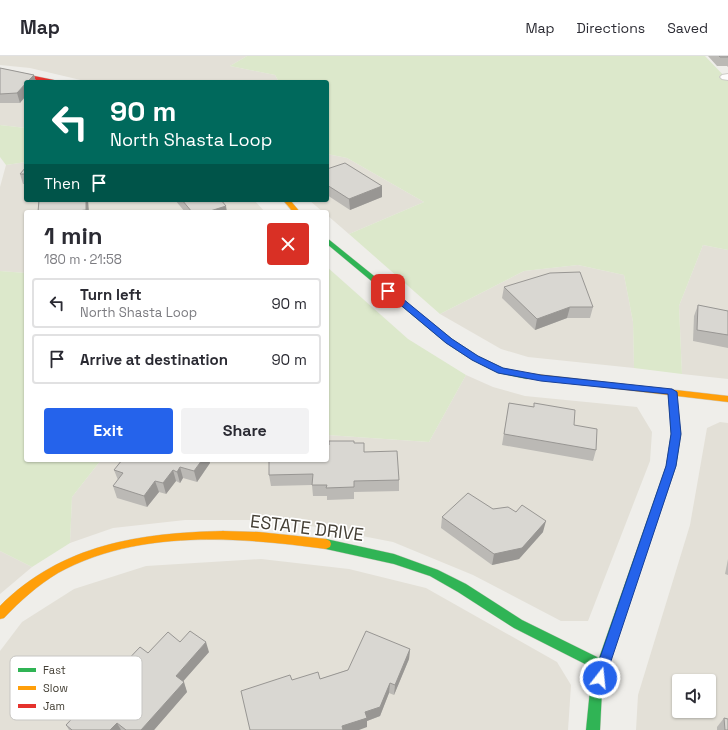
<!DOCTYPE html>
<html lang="en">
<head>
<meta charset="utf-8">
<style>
	body { margin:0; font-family:"Space Grotesk",sans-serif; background:#f2f2f3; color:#2b2b33; height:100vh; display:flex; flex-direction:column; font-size:15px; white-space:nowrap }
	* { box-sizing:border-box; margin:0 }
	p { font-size:13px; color:#7c7c81 }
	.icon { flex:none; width:22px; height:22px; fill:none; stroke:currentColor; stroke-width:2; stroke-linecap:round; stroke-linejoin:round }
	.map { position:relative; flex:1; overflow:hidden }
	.sheet { position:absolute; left:24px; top:154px; width:305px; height:252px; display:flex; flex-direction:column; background:#fff; border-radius:4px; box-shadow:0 1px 3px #0004 }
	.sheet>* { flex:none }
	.banner { position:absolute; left:24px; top:24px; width:305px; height:122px; border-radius:4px; box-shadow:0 1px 3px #0004; background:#00695c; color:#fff; overflow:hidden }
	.buttons { position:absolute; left:672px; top:618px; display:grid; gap:8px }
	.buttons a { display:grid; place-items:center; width:44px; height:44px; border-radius:4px; background:#fff; box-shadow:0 1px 3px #0004; font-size:20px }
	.pin { position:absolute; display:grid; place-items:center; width:34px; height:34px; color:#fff; margin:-17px; border-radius:8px; box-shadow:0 2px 6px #0006 }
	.me { position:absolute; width:44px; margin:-22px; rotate:16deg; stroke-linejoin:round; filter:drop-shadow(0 0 3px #0008) }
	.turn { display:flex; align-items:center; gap:14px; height:84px; padding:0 20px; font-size:18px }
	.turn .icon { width:52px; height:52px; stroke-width:2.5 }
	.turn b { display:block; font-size:28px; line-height:34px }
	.then { display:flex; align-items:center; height:38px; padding:0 20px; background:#0003; gap:8px; font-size:15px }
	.round { display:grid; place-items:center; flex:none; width:42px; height:42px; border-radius:4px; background:#f2f2f3 }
	.headline { display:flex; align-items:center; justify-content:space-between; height:68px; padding:0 20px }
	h1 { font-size:24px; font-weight:700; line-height:30px }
	.primary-button { display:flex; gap:8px; margin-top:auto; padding:8px 20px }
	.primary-button a { flex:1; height:46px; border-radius:4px; background:#2563eb; color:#fff; font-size:16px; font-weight:700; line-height:46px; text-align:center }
	.primary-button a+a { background:#f2f2f3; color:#2b2b33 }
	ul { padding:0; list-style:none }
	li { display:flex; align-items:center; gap:12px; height:50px; margin:0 8px 6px; padding:0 12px; border:2px solid #e1e1e2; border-radius:4px }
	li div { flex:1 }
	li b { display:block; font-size:15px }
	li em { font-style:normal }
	header { display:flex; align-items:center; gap:24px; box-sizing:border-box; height:56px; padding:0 20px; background:#fff; border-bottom:1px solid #e1e1e2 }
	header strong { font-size:19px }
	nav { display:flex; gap:22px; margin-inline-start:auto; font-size:14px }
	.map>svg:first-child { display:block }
</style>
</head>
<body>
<header>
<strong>Map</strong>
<nav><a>Map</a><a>Directions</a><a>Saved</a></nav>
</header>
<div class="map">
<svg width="728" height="674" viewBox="0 0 728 674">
	<rect width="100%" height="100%" fill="#efeeea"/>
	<g fill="#e3e0d7" fill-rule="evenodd">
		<polygon points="0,0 247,0 230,10 275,19 279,26 89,26 30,12 0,9"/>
		<polygon points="0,22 26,26 26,72 0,69"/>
		<polygon points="327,98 347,102 424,146 349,178 327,159 327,156 323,156 309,144 327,144"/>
		<polygon points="26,106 26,144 254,144 265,156 26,156 26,217 0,215 0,131 6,109"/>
		<polygon points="703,189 728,194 728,323 682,318 679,250"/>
		<polygon points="578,209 624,219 633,266 634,312 528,301 501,293 440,258 524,215"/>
		<polygon points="466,319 493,331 525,340 637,351 652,376 650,405 588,565 561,565 473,519 393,486 280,464 185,464 113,472 70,487 72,441 101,404 327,404 327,379 429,386"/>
		<path d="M720,366l8,1v307h-92l2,-35 52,-170 17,-97zM679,625h30v30h-30z"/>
		<polygon points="0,495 32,511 0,538"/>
		<polygon points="261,503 349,513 426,532 557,606 571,629 568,674 0,674 0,595 22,566 74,533 146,510"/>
	</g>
	<g fill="#dce8cb">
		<polygon points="247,0 705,0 728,24 728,194 703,189 679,250 682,318 634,312 633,266 624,219 578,209 524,215 440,258 349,178 424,146 347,102 327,98 327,26 279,26 275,19 230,10"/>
		<polygon points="0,69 26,72 26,106 6,109 0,101"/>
		<polygon points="327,211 408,283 466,319 429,386 327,379"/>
		<polygon points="0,215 26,217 26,404 101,404 72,441 70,487 32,511 0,495"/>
	</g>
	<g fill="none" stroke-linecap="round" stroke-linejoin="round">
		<defs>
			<polygon id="street" points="728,18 728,24 722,23 720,21 722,19"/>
			<g id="fast">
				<polygon points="327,182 452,283 478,300 503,312 530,318 531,320 530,322 527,323 498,317 472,304 446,287 327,188"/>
				<polygon points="672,333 676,336 681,378 676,410 608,610 602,634 600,674 586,674 590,634 595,613 514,572 458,536 430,520 394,508 326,493 322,491 321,488 322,485 326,483 394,498 438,514 466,528 522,564 599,602 666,410 671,378 668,336"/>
			</g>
			<g id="slow">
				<polygon points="283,144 290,144 300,156 293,156"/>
				<polygon points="527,317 728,340 728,346 524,322 523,320 524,318"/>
				<path d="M223,475l36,1 67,7 4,2 1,3 -1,3 -4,2c-88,-12 -188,-20 -268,24 -20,12 -38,28 -54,45l-4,1v-13c62,-62 140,-73 223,-75z"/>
			</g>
			<polygon id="jam" points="0,13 54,24 57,26 46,26 0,17"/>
		</defs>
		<use href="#street" stroke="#cdccc7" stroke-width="2"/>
		<use href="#fast" stroke="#cecbc1" stroke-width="1"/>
		<use href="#slow" stroke="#cecbc1" stroke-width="1"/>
		<use href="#jam" stroke="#cecbc1" stroke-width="1"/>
		<use href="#street" fill="#fdfcfc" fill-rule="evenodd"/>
		<use href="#fast" fill="#30b455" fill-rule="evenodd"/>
		<use href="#slow" fill="#ff9f0a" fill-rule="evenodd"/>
		<use href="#jam" fill="#e5322d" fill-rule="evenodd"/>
	</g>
	<g fill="#bbb9b5">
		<polygon points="708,0 728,0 728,11 727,10 717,10"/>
		<polygon points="0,12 34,19 36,26 26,26 20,47 0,47"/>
		<polygon points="26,111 26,128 23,128 20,118"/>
		<polygon points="327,113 382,130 382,141 350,154 327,139"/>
		<polygon points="175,144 221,144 227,156 185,156"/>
		<polygon points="504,231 593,251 590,262 567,262 535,274 502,242"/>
		<polygon points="698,249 728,255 728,292 693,285 694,260"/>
		<polygon points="509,347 534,351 534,347 574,369 596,394 593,405 502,389"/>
		<polygon points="364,396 399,424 399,435 354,436 354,443 327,444 327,440 313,440 312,429 271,430 269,419 327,404"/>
		<polygon points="122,404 209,404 210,407 197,426 183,422 180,427 176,425 166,438 159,436 147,451 117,442 113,430 118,424 114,414"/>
		<polygon points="493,453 543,476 519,503 492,509 441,472 442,461"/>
		<polygon points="728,503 728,519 725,518"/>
		<polygon points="410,593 409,603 394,639 389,637 380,660 367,665 367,671 250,674 292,624 320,623"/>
		<polygon points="209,596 183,625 187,636 154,674 69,674 66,669 84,650 79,642 121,611 148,597"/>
		<polygon points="724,662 728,674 717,674 717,671"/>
	</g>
	<g fill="#989693">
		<polygon points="34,19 36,26 27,26"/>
		<polygon points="26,27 26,40 20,47 17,37"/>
		<polygon points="382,130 382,141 350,154 349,143"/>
		<polygon points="86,144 88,144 89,156 69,156"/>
		<polygon points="226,150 227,156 207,156"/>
		<polygon points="570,251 567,262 535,274 537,263"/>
		<polygon points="202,404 209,404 210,407 197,426 194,415"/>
		<polygon points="180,411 183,422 180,427 177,416"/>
		<polygon points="173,414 176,425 166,438 163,427"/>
		<polygon points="155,425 159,436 147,451 144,440"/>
		<polygon points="546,465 543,476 519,503 492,509 494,498"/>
		<polygon points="206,586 209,596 179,630 176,620"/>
		<polygon points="410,593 409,603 394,639 395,629"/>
		<polygon points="184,626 187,636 154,674 141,674"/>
		<polygon points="390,627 389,637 380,660 367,665 367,671 359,674 342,674 342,670 365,656"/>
		<polygon points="117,667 121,674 110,674"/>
	</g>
	<g fill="#d9d7d2" stroke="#989693">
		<polygon points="719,0 728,0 728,1 720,1"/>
		<polygon points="0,12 34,19 27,26 26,26 26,27 17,37 0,38"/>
		<polygon points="345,107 382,130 349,143 327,129 327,113"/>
		<polygon points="26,111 26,118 20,118"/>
		<polygon points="39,144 86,144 86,154 69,156 38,156"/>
		<polygon points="182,144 221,144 226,150 207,156 192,156"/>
		<polygon points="580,216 593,251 570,251 537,263 504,231 550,217"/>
		<polygon points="698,249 728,255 728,279 697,274"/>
		<polygon points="509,347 534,351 534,347 575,354 574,369 597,373 596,394 504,378"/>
		<polygon points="329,385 354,385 354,387 364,387 364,396 397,395 399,424 354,425 354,431 326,432 327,429 312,429 313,418 269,419 269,404 327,404 327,389 329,389"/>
		<polygon points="122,404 202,404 194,415 180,411 177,416 173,414 163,427 155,425 144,440 113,430 123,417 114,414"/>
		<polygon points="468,437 493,453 508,451 516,456 522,449 546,465 522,492 494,498 442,461"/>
		<polygon points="190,575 206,586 176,620 184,626 141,674 126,674 117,667 110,674 72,674 66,669 86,648 79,642 114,606 121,611 140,591 148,597 168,576 180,586"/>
		<polygon points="366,575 410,593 395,629 390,627 380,651 365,656 367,662 342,670 343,674 250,674 241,635 290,619 292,624 318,616 320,623 348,614"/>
		<polygon points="724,662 728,663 728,674 725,674"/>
	</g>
	<polygon fill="#2563eb" stroke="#184099" points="385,233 391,233 452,283 478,300 503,312 541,319 672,333 677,336 681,378 676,410 604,626 600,628 595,626 593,622 666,410 671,378 668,338 541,325 498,317 472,304 446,287 385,236"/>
	<g text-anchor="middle" stroke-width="3.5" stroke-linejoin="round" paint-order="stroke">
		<g font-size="18" fill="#454036" stroke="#fff">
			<text transform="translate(307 472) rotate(7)" y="6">ESTATE DRIVE</text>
		</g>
	</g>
	<rect x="10" y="600" width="132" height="64" rx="6" fill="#fff" stroke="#c7c6c3" stroke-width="1"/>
	<rect x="18" y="612" width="18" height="4" fill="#30b455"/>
	<rect x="18" y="630" width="18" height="4" fill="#ff9f0a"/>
	<rect x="18" y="648" width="18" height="4" fill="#e5322d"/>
	<g font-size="11" fill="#454036">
		<text x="43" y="618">Fast</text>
		<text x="43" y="636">Slow</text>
		<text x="43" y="654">Jam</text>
	</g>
</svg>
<div class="buttons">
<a><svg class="icon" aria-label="sound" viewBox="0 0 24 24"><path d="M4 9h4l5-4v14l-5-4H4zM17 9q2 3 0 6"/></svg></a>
</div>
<div class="pin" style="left:388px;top:235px;background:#d93025"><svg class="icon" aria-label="arrive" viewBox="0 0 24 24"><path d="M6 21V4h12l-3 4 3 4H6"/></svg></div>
<svg class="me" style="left:600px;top:622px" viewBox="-20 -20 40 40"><circle r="17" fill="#2563eb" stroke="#fff" stroke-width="3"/><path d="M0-11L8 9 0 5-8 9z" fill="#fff"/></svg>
<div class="banner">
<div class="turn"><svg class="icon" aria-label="left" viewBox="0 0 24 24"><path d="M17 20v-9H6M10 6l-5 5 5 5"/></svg><div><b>90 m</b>North Shasta Loop</div></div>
<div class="then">Then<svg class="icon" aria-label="arrive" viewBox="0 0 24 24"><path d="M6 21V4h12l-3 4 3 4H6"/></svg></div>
</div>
<section class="sheet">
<div class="headline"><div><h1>1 min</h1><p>180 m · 21:58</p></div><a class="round" style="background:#d93025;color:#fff"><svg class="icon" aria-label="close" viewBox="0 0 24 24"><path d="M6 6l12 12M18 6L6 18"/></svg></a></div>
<ul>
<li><svg class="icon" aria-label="left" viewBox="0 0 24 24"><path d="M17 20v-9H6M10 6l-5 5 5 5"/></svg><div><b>Turn left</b><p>North Shasta Loop</p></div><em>90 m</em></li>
<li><svg class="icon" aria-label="arrive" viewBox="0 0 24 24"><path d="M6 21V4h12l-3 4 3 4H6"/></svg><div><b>Arrive at destination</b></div><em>90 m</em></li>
</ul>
<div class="primary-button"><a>Exit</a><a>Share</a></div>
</section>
</div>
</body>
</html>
